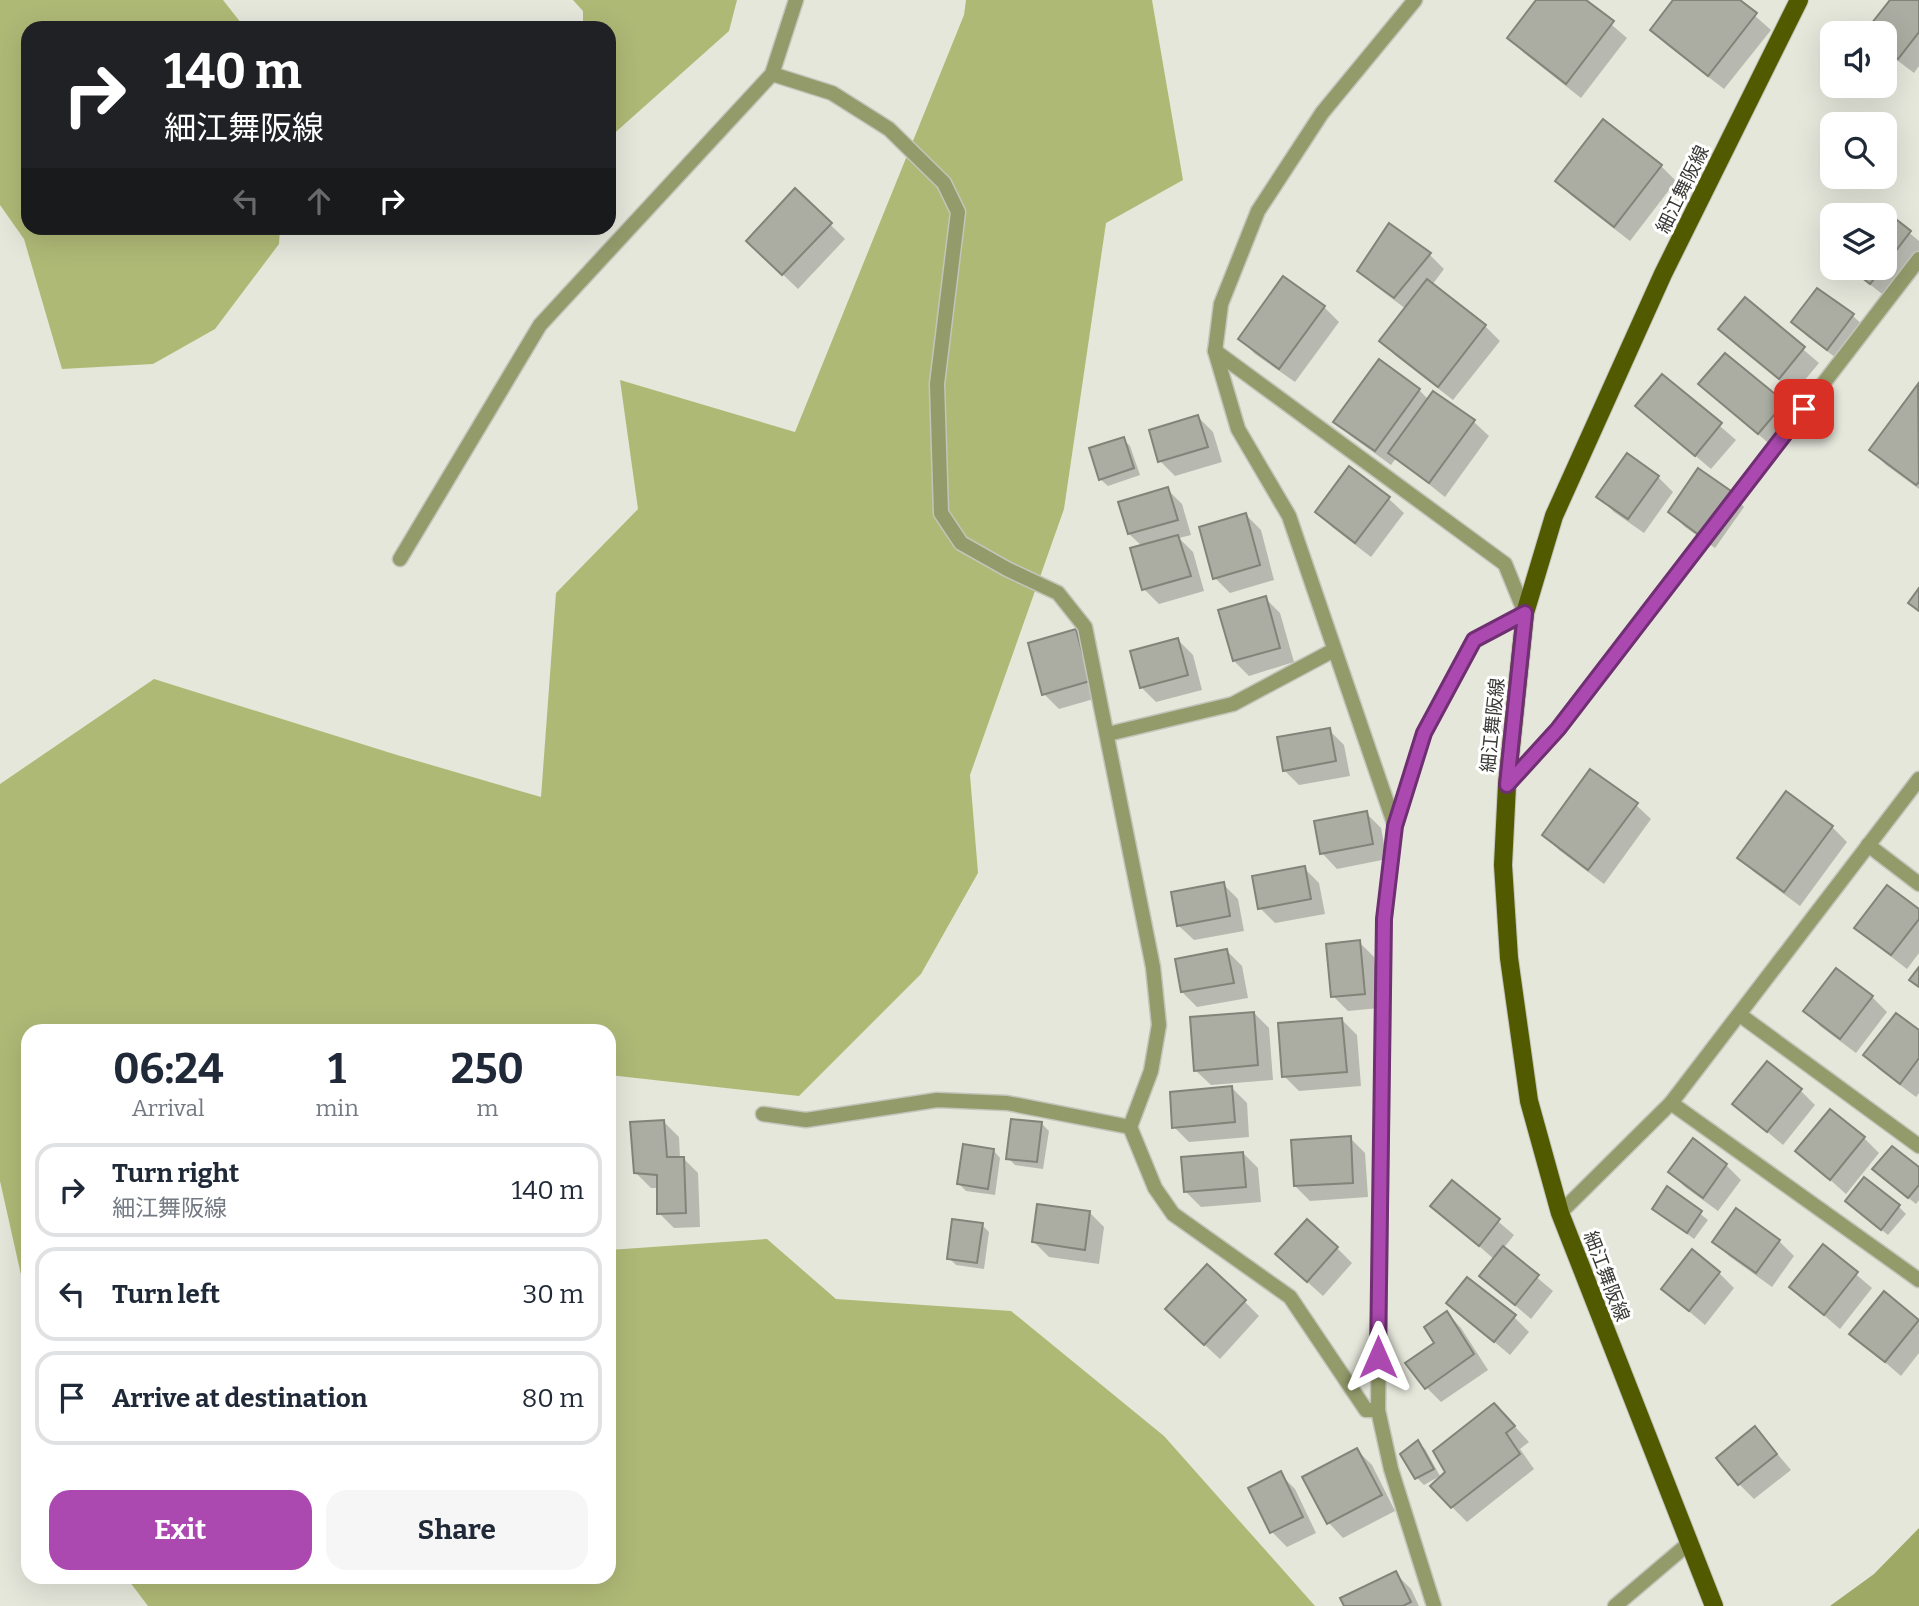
<!DOCTYPE html>
<html lang="en">
<head>
<meta charset="utf-8">
<style>
	body { margin:0; font-family:Bitter,"Noto Sans JP",serif; background:#f6f6f7; color:#1f2937; height:100vh; display:flex; flex-direction:column; font-size:26px; white-space:nowrap }
	* { box-sizing:border-box; margin:0 }
	p { font-size:23px; color:#747a83 }
	.icon { flex:none; width:38px; height:38px; fill:none; stroke:currentColor; stroke-width:2; stroke-linecap:round; stroke-linejoin:round }
	.map { position:relative; flex:1; overflow:hidden }
	.drawer { position:absolute; left:21px; top:1024px; width:595px; height:560px; display:flex; flex-direction:column; background:#fff; border-radius:21px; box-shadow:0 7px 28px #0002 }
	.drawer>* { flex:none }
	.top-card { position:absolute; left:21px; top:21px; width:595px; height:214px; border-radius:21px; box-shadow:0 7px 28px #0002; background:#202124; color:#fff; overflow:hidden }
	.buttons { position:absolute; left:1820px; top:21px; display:grid; gap:14px }
	.buttons a { display:grid; place-items:center; width:77px; height:77px; border-radius:14px; background:#fff; box-shadow:0 7px 28px #0002; font-size:35px }
	.pin { position:absolute; display:grid; place-items:center; width:60px; height:60px; color:#fff; margin:-30px; border-radius:14px; box-shadow:0 4px 10px #0006 }
	.me { position:absolute; width:77px; margin:-38px; rotate:0deg; stroke-linejoin:round; filter:drop-shadow(0 0 5px #0008) }
	.turn { display:flex; align-items:center; gap:24px; height:147px; padding:0 28px; font-size:32px }
	.turn .icon { width:91px; height:91px; stroke-width:2.5 }
	.turn b { display:block; font-size:49px; line-height:60px }
	.lanes { display:flex; align-items:center; height:66px; padding:0 28px; background:#0003; justify-content:center; gap:35px; direction:ltr }
	.lanes .off { opacity:.35 }
	.eta { display:flex; justify-content:space-evenly; align-items:center; height:119px; text-align:center }
	.eta b { font-size:42px; font-weight:700; line-height:49px }
	.action { display:flex; gap:14px; margin-top:auto; padding:14px 28px }
	.action a { flex:1; height:80px; border-radius:21px; background:#ab49b0; color:#fff; font-size:28px; font-weight:700; line-height:80px; text-align:center }
	.action a+a { background:#f6f6f7; color:#1f2937 }
	ul { padding:0; list-style:none }
	li { display:flex; align-items:center; gap:21px; height:94px; margin:0 14px 10px; padding:0 14px; border:4px solid #e0e1e3; border-radius:21px }
	li div { flex:1 }
	li b { display:block; font-size:26px }
	li em { font-style:normal }
	.map>svg:first-child { display:block }
</style>
</head>
<body>
<div class="map">
<svg width="1919" height="1606" viewBox="0 0 1919 1606">
	<rect width="100%" height="100%" fill="#e5e7db"/>
	<g fill="#afb976">
		<polygon points="0,0 223,0 245,28 28,28 28,228 280,228 279,244 215,329 153,364 62,369 24,239 0,205"/>
		<polygon points="573,0 737,0 729,31 609,138 609,28 583,28 583,11"/>
		<polygon points="966,0 1152,0 1183,180 1106,223 1064,509 970,775 978,873 921,974 799,1096 609,1075 609,1031 28,1031 28,1306 0,1181 0,784 154,679 397,755 541,797 556,593 638,509 620,380 795,432 964,15"/>
		<polygon points="767,1239 836,1299 1011,1311 1164,1436 1315,1606 148,1606 126,1577 609,1577 609,1250"/>
	</g>
	<polygon fill="#9fa966" points="1919,1528 1919,1606 1830,1606 1874,1574"/>
	<g fill="#0003">
		<polygon points="1538,0 1583,0 1627,38 1581,98 1524,53 1509,38"/>
		<polygon points="1676,0 1737,0 1771,30 1724,89 1667,45 1652,30"/>
		<polygon points="1892,0 1919,0 1919,66 1914,73 1885,51 1885,33 1867,33"/>
		<polygon points="1604,122 1661,166 1676,181 1630,241 1572,196 1557,181"/>
		<polygon points="796,191 845,239 798,289 748,241"/>
		<polygon points="1878,207 1919,241 1919,255 1886,297 1849,268 1885,268 1885,215 1872,215"/>
		<polygon points="1429,254 1444,269 1432,285 1485,326 1500,341 1453,400 1396,356 1381,341 1406,309 1374,285 1359,271"/>
		<polygon points="1817,290 1853,316 1868,330 1843,363 1808,337 1793,322"/>
		<polygon points="1745,300 1819,363 1794,393 1721,329"/>
		<polygon points="1324,307 1339,322 1295,382 1255,354 1240,339"/>
		<polygon points="1662,376 1736,440 1711,469 1653,420"/>
		<polygon points="1701,384 1784,403 1799,418 1774,448"/>
		<polygon points="1918,386 1919,387 1919,489 1886,465 1871,450"/>
		<polygon points="1419,390 1429,400 1474,422 1489,436 1445,497 1396,458 1391,465 1351,436 1336,422"/>
		<polygon points="1198,417 1213,432 1222,462 1175,476 1160,461"/>
		<polygon points="1123,439 1130,446 1140,475 1108,486 1100,479"/>
		<polygon points="1349,469 1389,499 1404,513 1371,557 1332,527 1317,512"/>
		<polygon points="1658,477 1673,492 1644,533 1614,512 1599,497"/>
		<polygon points="1167,489 1182,504 1191,535 1179,538 1193,552 1204,591 1159,604 1144,589 1143,547 1129,534"/>
		<polygon points="1730,492 1744,507 1715,548 1685,527 1670,512"/>
		<polygon points="1246,515 1261,530 1274,580 1230,593 1215,578"/>
		<polygon points="1265,598 1280,613 1294,662 1249,676 1234,661"/>
		<polygon points="1075,631 1090,646 1104,696 1059,709 1044,694"/>
		<polygon points="1178,640 1193,655 1202,690 1156,702 1141,687"/>
		<polygon points="1329,730 1344,745 1350,776 1299,785 1284,770"/>
		<polygon points="1636,805 1651,819 1604,884 1559,850 1544,835"/>
		<polygon points="1366,813 1381,828 1387,859 1337,869 1322,853"/>
		<polygon points="1832,827 1847,842 1800,906 1754,872 1739,857"/>
		<polygon points="1304,868 1319,883 1325,914 1275,923 1260,908"/>
		<polygon points="1223,884 1238,899 1244,931 1194,940 1178,925"/>
		<polygon points="1919,911 1919,953 1907,969 1872,942 1857,928"/>
		<polygon points="1359,942 1374,957 1379,1008 1348,1011 1333,996"/>
		<polygon points="1227,951 1242,966 1248,998 1197,1007 1182,992"/>
		<polygon points="1872,997 1887,1012 1856,1053 1820,1026 1806,1011"/>
		<polygon points="1254,1013 1269,1028 1273,1080 1211,1085 1195,1070"/>
		<polygon points="1342,1020 1357,1035 1361,1086 1299,1091 1284,1076"/>
		<polygon points="1919,1032 1919,1093 1916,1097 1880,1070 1865,1055"/>
		<polygon points="1232,1088 1247,1103 1249,1137 1189,1142 1174,1127"/>
		<polygon points="1801,1091 1815,1105 1783,1145 1734,1104"/>
		<polygon points="664,1122 679,1137 680,1159 683,1158 698,1173 700,1227 674,1228 659,1213 659,1188 651,1188 636,1173"/>
		<polygon points="1042,1124 1049,1131 1043,1169 1015,1165 1008,1158"/>
		<polygon points="1350,1138 1365,1153 1368,1197 1310,1201 1295,1186"/>
		<polygon points="1864,1138 1879,1153 1846,1194 1798,1151"/>
		<polygon points="1693,1141 1726,1165 1741,1180 1718,1211 1685,1187 1670,1172"/>
		<polygon points="993,1150 1000,1158 995,1195 966,1191 959,1184"/>
		<polygon points="1243,1153 1258,1168 1261,1202 1201,1207 1186,1192"/>
		<polygon points="1919,1169 1919,1200 1916,1204 1881,1176"/>
		<polygon points="1452,1182 1514,1235 1503,1249 1553,1291 1531,1319 1481,1276 1495,1260 1433,1206"/>
		<polygon points="1668,1188 1708,1220 1694,1239 1654,1209"/>
		<polygon points="1899,1207 1906,1214 1888,1235 1854,1208"/>
		<polygon points="1089,1212 1104,1227 1099,1264 1049,1257 1034,1242"/>
		<polygon points="982,1225 989,1232 984,1269 956,1265 949,1258"/>
		<polygon points="1714,1241 1779,1241 1794,1256 1772,1287 1729,1256"/>
		<polygon points="1824,1247 1872,1288 1840,1329 1791,1287"/>
		<polygon points="1337,1248 1352,1263 1323,1296 1293,1269"/>
		<polygon points="1719,1273 1734,1288 1705,1325 1663,1289"/>
		<polygon points="1884,1294 1919,1322 1919,1353 1901,1376 1852,1334"/>
		<polygon points="1245,1302 1259,1316 1220,1359 1182,1324"/>
		<polygon points="1448,1303 1514,1317 1529,1332 1510,1355"/>
		<polygon points="1447,1313 1461,1328 1488,1370 1441,1402 1426,1387 1436,1343"/>
		<polygon points="1509,1420 1529,1442 1520,1449 1534,1469 1467,1522 1452,1507 1447,1472"/>
		<polygon points="1755,1428 1791,1470 1754,1499 1739,1484"/>
		<polygon points="1418,1442 1425,1449 1440,1476 1424,1485 1416,1477"/>
		<polygon points="1357,1450 1372,1465 1395,1511 1343,1538 1329,1523 1305,1477"/>
		<polygon points="1280,1474 1295,1489 1316,1533 1287,1547 1272,1532"/>
		<polygon points="1396,1574 1411,1589 1419,1606 1346,1606"/>
	</g>
	<g fill="#abada2" stroke="#828479" stroke-width="2">
		<polygon points="1536,0 1586,0 1614,21 1566,84 1507,38"/>
		<polygon points="1673,0 1740,0 1757,13 1708,76 1650,30"/>
		<polygon points="1890,0 1919,0 1919,32 1898,59 1885,49 1885,33 1864,33"/>
		<polygon points="1603,119 1662,165 1614,227 1555,181"/>
		<polygon points="795,188 832,223 782,275 746,241"/>
		<polygon points="1878,205 1911,231 1885,265 1885,215 1870,215"/>
		<polygon points="1389,223 1431,253 1394,298 1357,271"/>
		<polygon points="1850,268 1883,268 1870,284"/>
		<polygon points="1283,276 1325,306 1279,369 1238,339"/>
		<polygon points="1427,279 1486,325 1438,387 1379,341"/>
		<polygon points="1817,288 1854,314 1827,350 1791,322"/>
		<polygon points="1745,297 1805,347 1779,379 1718,329"/>
		<polygon points="1725,353 1785,402 1758,434 1698,384"/>
		<polygon points="1379,359 1420,389 1375,451 1333,422"/>
		<polygon points="1662,374 1722,423 1695,456 1635,406"/>
		<polygon points="1918,384 1919,482 1916,485 1869,450"/>
		<polygon points="1433,391 1475,420 1429,483 1388,453"/>
		<polygon points="1198,415 1208,447 1158,462 1149,430"/>
		<polygon points="1124,437 1134,468 1099,480 1089,448"/>
		<polygon points="1627,453 1659,476 1628,519 1596,497"/>
		<polygon points="1349,466 1390,497 1355,543 1315,512"/>
		<polygon points="1698,468 1731,491 1699,535 1668,512"/>
		<polygon points="1168,487 1178,520 1128,534 1118,502"/>
		<polygon points="1246,513 1260,565 1213,579 1199,527"/>
		<polygon points="1178,535 1191,576 1142,590 1130,548"/>
		<polygon points="1919,588 1919,611 1908,603"/>
		<polygon points="1266,596 1280,648 1233,661 1218,610"/>
		<polygon points="1076,629 1090,681 1042,695 1028,643"/>
		<polygon points="1178,638 1188,675 1140,688 1130,651"/>
		<polygon points="1330,728 1336,761 1283,771 1277,737"/>
		<polygon points="1590,769 1638,803 1588,870 1542,835"/>
		<polygon points="1786,791 1833,826 1784,892 1737,858"/>
		<polygon points="1367,811 1373,844 1320,854 1314,821"/>
		<polygon points="1305,866 1311,899 1258,909 1252,876"/>
		<polygon points="1224,882 1230,916 1177,926 1171,892"/>
		<polygon points="1887,885 1919,909 1919,919 1891,955 1854,928"/>
		<polygon points="1360,940 1365,994 1331,997 1326,944"/>
		<polygon points="1227,949 1234,983 1181,992 1175,959"/>
		<polygon points="1919,967 1919,987 1909,980"/>
		<polygon points="1836,968 1873,996 1840,1039 1803,1011"/>
		<polygon points="1254,1012 1258,1065 1194,1071 1190,1017"/>
		<polygon points="1896,1013 1919,1030 1919,1058 1900,1084 1863,1055"/>
		<polygon points="1342,1018 1347,1072 1282,1077 1278,1023"/>
		<polygon points="1767,1061 1802,1089 1767,1132 1732,1104"/>
		<polygon points="1232,1086 1235,1122 1172,1128 1170,1092"/>
		<polygon points="1830,1109 1865,1137 1830,1180 1795,1151"/>
		<polygon points="1011,1119 1042,1122 1037,1162 1006,1159"/>
		<polygon points="664,1120 667,1157 684,1157 686,1213 657,1214 657,1175 634,1173 630,1122"/>
		<polygon points="1351,1136 1353,1183 1294,1186 1291,1140"/>
		<polygon points="1693,1138 1727,1164 1703,1198 1668,1172"/>
		<polygon points="963,1144 994,1149 988,1189 957,1184"/>
		<polygon points="1892,1146 1919,1167 1919,1185 1908,1198 1872,1169"/>
		<polygon points="1243,1152 1246,1187 1184,1192 1181,1157"/>
		<polygon points="1864,1177 1900,1205 1881,1230 1845,1201"/>
		<polygon points="1452,1180 1500,1219 1479,1246 1430,1206"/>
		<polygon points="1667,1186 1702,1211 1687,1233 1652,1209"/>
		<polygon points="1037,1204 1090,1211 1085,1250 1032,1242"/>
		<polygon points="1736,1208 1780,1240 1756,1273 1712,1242"/>
		<polygon points="952,1219 983,1223 977,1263 947,1259"/>
		<polygon points="1307,1219 1338,1247 1307,1282 1275,1254"/>
		<polygon points="1823,1244 1858,1272 1824,1315 1789,1287"/>
		<polygon points="1503,1246 1539,1275 1515,1305 1479,1276"/>
		<polygon points="1692,1249 1720,1272 1689,1311 1661,1289"/>
		<polygon points="1207,1264 1246,1300 1204,1345 1165,1309"/>
		<polygon points="1467,1277 1516,1315 1494,1342 1446,1303"/>
		<polygon points="1884,1291 1919,1320 1885,1362 1849,1334"/>
		<polygon points="1447,1311 1474,1354 1425,1389 1405,1363 1434,1343 1424,1327"/>
		<polygon points="1494,1403 1515,1426 1506,1433 1520,1454 1451,1508 1430,1486 1445,1472 1433,1451"/>
		<polygon points="1755,1426 1777,1454 1738,1485 1716,1458"/>
		<polygon points="1418,1440 1434,1469 1415,1479 1400,1454"/>
		<polygon points="1357,1448 1382,1495 1327,1524 1302,1477"/>
		<polygon points="1281,1471 1303,1517 1270,1533 1248,1488"/>
		<polygon points="1396,1571 1411,1602 1403,1606 1344,1606 1340,1598"/>
	</g>
	<g fill="none" stroke-linecap="round" stroke-linejoin="round">
		<defs>
			<g id="street">
				<polyline points="1215,351 1505,564 1525,613 1474,641 1424,733 1395,826 1384,919 1378,1410 1391,1469 1434,1606"/>
				<polyline points="400,559 540,325 772,74 796,0"/>
				<polyline points="1108,734 1233,704 1334,650"/>
				<polyline points="1507,785 1558,729 1919,259"/>
				<polyline points="1395,826 1289,516 1238,429 1215,351 1221,304 1258,211 1322,113 1415,0"/>
				<polyline points="1868,845 1919,884"/>
				<polyline points="1740,1015 1919,1146"/>
				<polyline points="1671,1103 1919,1280"/>
				<polyline points="763,1114 806,1120 937,1100 1007,1103 1130,1127 1151,1071 1159,1025 1153,967 1085,627 1058,593 1007,569 961,543 941,513 937,384 958,212 944,183 889,129 832,93 772,74"/>
				<polyline points="1130,1127 1155,1188 1173,1214 1290,1297 1366,1410 1378,1410"/>
				<polyline points="1560,1213 1671,1103 1919,779"/>
				<polyline points="1615,1606 1688,1544"/>
			</g>
			<polyline id="primary" points="1714,1606 1560,1213 1529,1101 1509,958 1503,865 1507,785 1525,613 1554,516 1663,274 1799,0"/>
		</defs>
		<use href="#street" stroke="#c3c4ba" stroke-width="17"/>
		<use href="#primary" stroke="#c3c4ba" stroke-width="20"/>
		<use href="#street" stroke="#939b6b" stroke-width="14"/>
		<use href="#primary" stroke="#525a00" stroke-width="18"/>
	</g>
	<g fill="none" stroke-linecap="round" stroke-linejoin="round">
		<defs>
			<polyline id="route" points="1378,1357 1384,919 1395,826 1424,733 1474,640 1525,613 1507,785 1558,729 1804,409"/>
		</defs>
		<use href="#route" stroke="#6f2f72" stroke-width="18"/>
		<use href="#route" stroke="#ab49b0" stroke-width="12"/>
	</g>
	<g text-anchor="middle" stroke-width="6" stroke-linejoin="round" paint-order="stroke">
		<g font-size="19" fill="#393a36" stroke="#fff">
			<text transform="translate(1682 189) rotate(-64)" y="7">細江舞阪線</text>
			<text transform="translate(1492 725) rotate(-84)" y="7">細江舞阪線</text>
			<text transform="translate(1607 1276) rotate(69)" y="7">細江舞阪線</text>
		</g>
	</g>
</svg>
<div class="buttons">
<a><svg class="icon" aria-label="sound" viewBox="0 0 24 24"><path d="M4 9h4l5-4v14l-5-4H4zM17 9q2 3 0 6"/></svg></a>
<a><svg class="icon" aria-label="search" viewBox="0 0 24 24"><circle cx="10" cy="10" r="6"/><path d="M15 15l6 6"/></svg></a>
<a><svg class="icon" aria-label="layers" viewBox="0 0 24 24"><path d="M12 4l9 5-9 5-9-5zM3 14l9 5 9-5"/></svg></a>
</div>
<div class="pin" style="left:1804px;top:409px;background:#d93025"><svg class="icon" aria-label="arrive" viewBox="0 0 24 24"><path d="M6 21V4h12l-3 4 3 4H6"/></svg></div>
<svg class="me" style="left:1378px;top:1357px" viewBox="-20 -20 40 40"><path d="M0-17L14 15 0 8-14 15z" fill="#ab49b0" stroke="#fff" stroke-width="4"/></svg>
<div class="top-card">
<div class="turn"><svg class="icon" aria-label="right" viewBox="0 0 24 24"><path d="M7 20v-9h11M14 6l5 5-5 5"/></svg><div><b>140 m</b>細江舞阪線</div></div>
<div class="lanes"><svg class="icon off" aria-label="left" viewBox="0 0 24 24"><path d="M17 20v-9H6M10 6l-5 5 5 5"/></svg><svg class="icon off" aria-label="ahead" viewBox="0 0 24 24"><path d="M12 20V5M6 11l6-6 6 6"/></svg><svg class="icon" aria-label="right" viewBox="0 0 24 24"><path d="M7 20v-9h11M14 6l5 5-5 5"/></svg></div>
</div>
<section class="drawer">
<div class="eta">
<div><b>06:24</b><p>Arrival</p></div>
<div><b>1</b><p>min</p></div>
<div><b>250</b><p>m</p></div>
</div>
<ul>
<li><svg class="icon" aria-label="right" viewBox="0 0 24 24"><path d="M7 20v-9h11M14 6l5 5-5 5"/></svg><div><b>Turn right</b><p>細江舞阪線</p></div><em>140 m</em></li>
<li><svg class="icon" aria-label="left" viewBox="0 0 24 24"><path d="M17 20v-9H6M10 6l-5 5 5 5"/></svg><div><b>Turn left</b></div><em>30 m</em></li>
<li><svg class="icon" aria-label="arrive" viewBox="0 0 24 24"><path d="M6 21V4h12l-3 4 3 4H6"/></svg><div><b>Arrive at destination</b></div><em>80 m</em></li>
</ul>
<div class="action"><a>Exit</a><a>Share</a></div>
</section>
</div>
</body>
</html>
